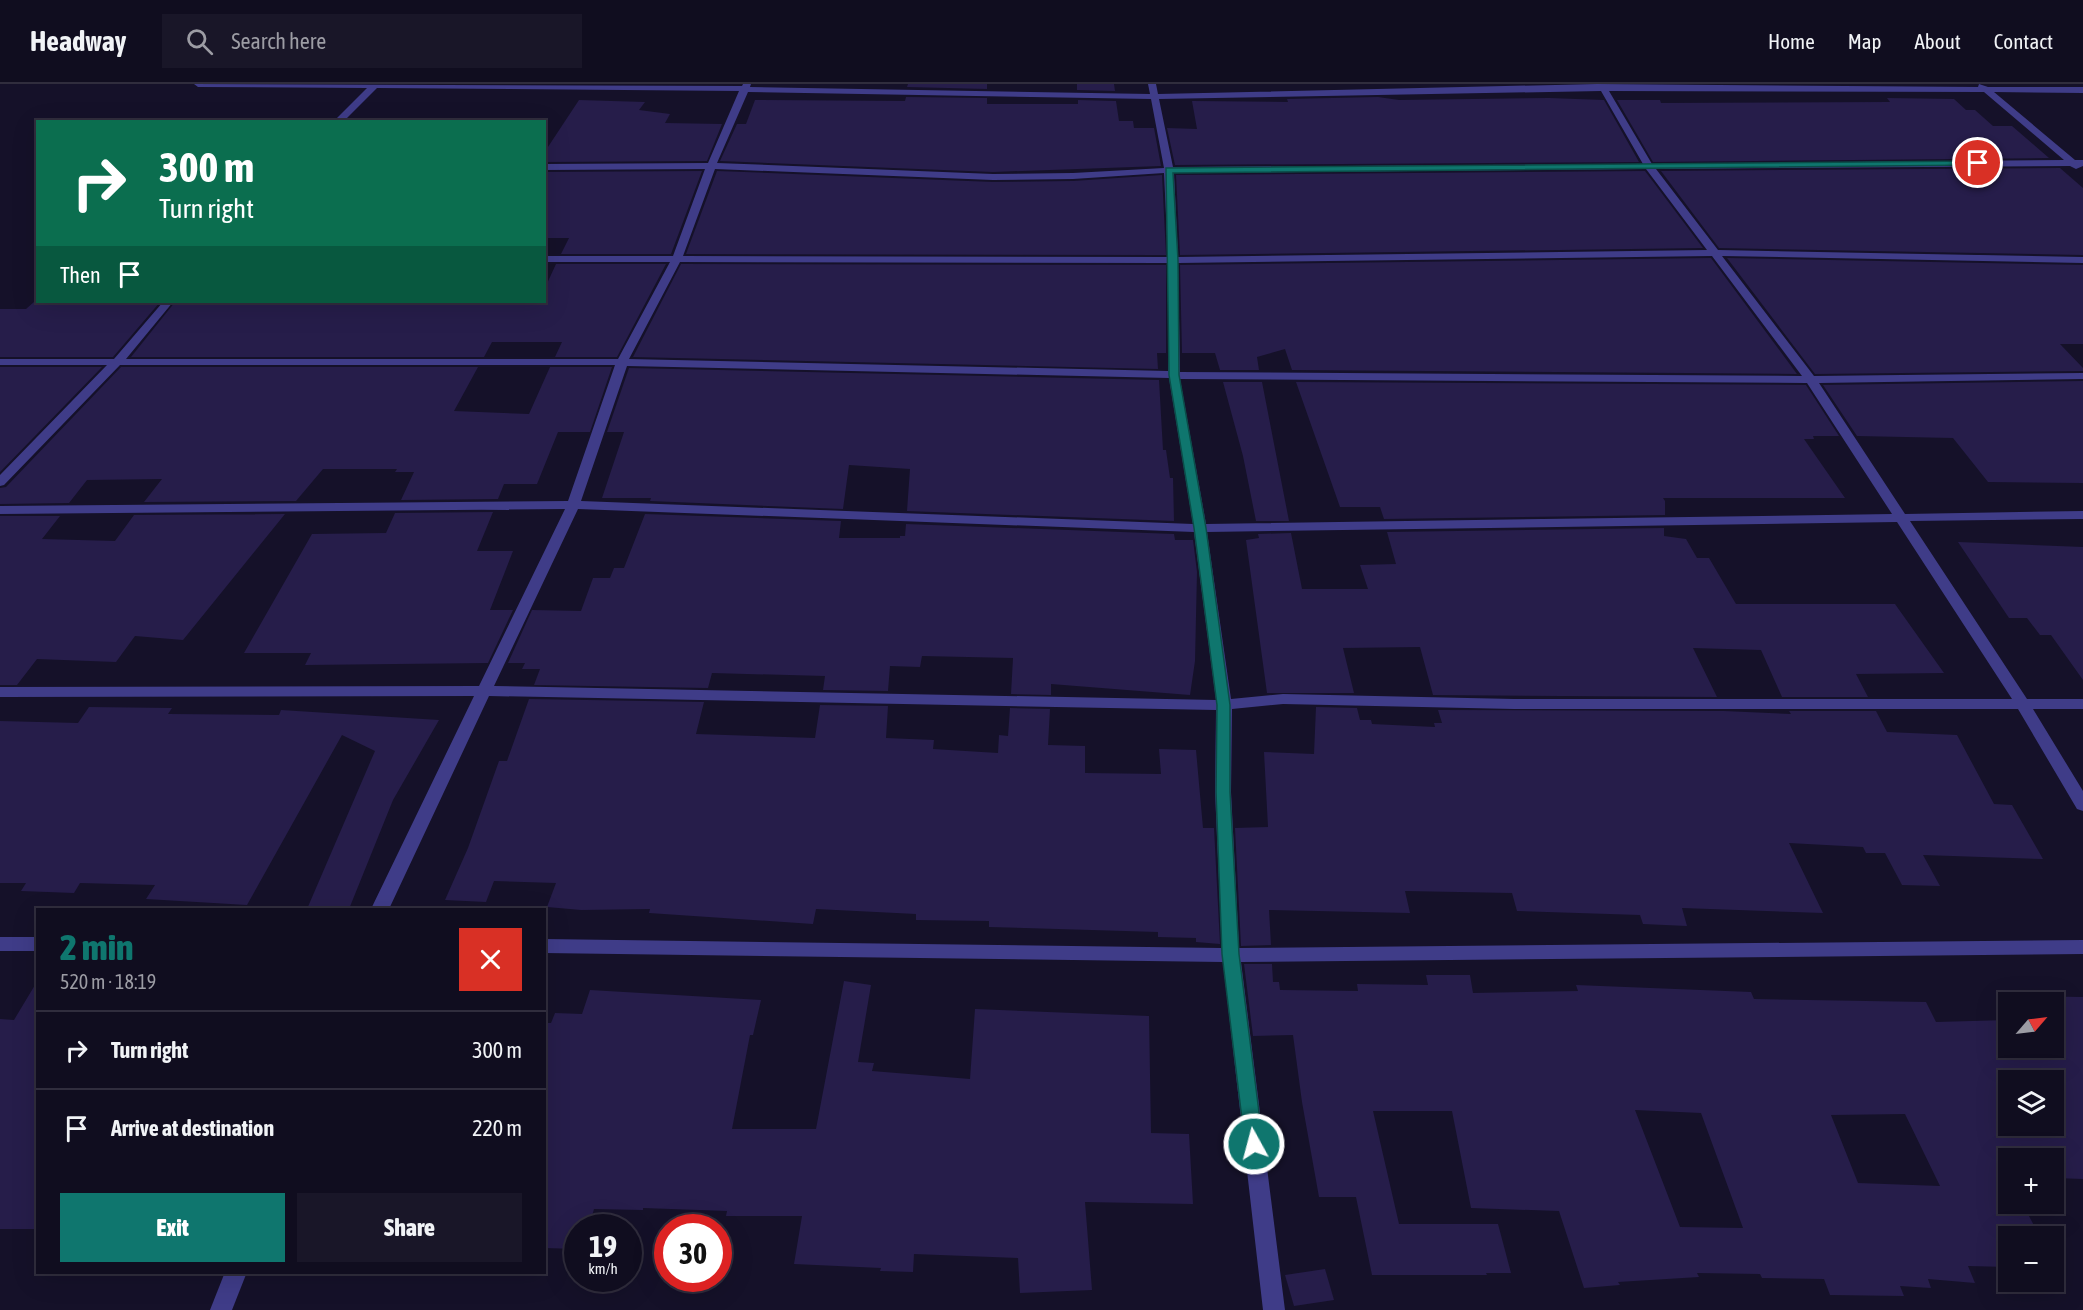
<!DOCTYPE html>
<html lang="en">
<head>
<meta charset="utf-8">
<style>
	body { margin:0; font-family:"Asap Condensed",sans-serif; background:#191628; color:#f1f3f6; height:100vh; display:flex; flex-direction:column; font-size:22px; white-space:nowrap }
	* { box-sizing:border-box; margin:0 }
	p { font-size:20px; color:#9c9ca4 }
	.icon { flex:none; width:33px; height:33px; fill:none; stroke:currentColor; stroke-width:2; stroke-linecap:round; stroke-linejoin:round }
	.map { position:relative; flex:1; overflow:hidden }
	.panel { position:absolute; left:36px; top:824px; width:510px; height:366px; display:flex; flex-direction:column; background:#100d1f; border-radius:0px; box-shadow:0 6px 24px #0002,0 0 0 2px #302d3d }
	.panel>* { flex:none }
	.hud { position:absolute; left:36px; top:36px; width:510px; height:183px; border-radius:0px; box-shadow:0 6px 24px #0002,0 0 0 2px #302d3d; background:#0b6e4f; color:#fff; overflow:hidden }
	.needle { width:39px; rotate:62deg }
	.controls { position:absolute; left:1998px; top:908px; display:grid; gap:12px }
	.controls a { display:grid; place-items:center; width:66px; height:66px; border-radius:0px; background:#100d1f; box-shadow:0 6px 24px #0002,0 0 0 2px #302d3d; font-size:30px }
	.speed { position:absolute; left:564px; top:1130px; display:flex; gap:12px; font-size:30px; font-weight:700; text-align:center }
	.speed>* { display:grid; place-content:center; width:78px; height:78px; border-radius:50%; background:#100d1f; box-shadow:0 6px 24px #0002,0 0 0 2px #302d3d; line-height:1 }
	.speed small { font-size:15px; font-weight:400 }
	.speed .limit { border:9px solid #d22; background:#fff; color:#111 }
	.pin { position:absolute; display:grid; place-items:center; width:51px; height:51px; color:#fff; margin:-26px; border:3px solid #fff; border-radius:50%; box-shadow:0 2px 6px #0007 }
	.me { position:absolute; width:66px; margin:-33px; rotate:353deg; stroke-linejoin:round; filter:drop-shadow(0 0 4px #0008) }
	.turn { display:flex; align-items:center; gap:21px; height:126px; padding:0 24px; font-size:27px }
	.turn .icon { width:78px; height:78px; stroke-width:2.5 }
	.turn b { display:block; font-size:42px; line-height:51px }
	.then { display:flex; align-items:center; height:57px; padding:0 24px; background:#0003; gap:12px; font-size:22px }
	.round { display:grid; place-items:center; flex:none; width:63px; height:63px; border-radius:0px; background:#191628 }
	.overview { display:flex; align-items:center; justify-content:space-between; height:102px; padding:0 24px }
	h1 { font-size:36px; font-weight:800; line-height:45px; color:#0f766e }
	.action { display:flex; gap:12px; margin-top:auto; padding:12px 24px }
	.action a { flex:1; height:69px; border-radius:0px; background:#0f766e; color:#fff; font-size:24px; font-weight:800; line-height:69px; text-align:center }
	.action a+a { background:#191628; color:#f1f3f6 }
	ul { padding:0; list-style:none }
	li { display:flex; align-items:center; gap:18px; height:78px; padding:0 24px; border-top:2px solid #302d3d }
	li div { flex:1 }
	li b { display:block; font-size:22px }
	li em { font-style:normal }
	header { display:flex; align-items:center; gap:36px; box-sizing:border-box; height:84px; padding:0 30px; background:#100d1f; border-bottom:2px solid #302d3d }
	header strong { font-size:28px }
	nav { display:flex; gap:33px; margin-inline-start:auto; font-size:21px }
	.search { width:420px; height:54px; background:#191628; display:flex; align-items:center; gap:15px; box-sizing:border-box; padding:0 21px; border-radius:0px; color:#9c9ca4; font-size:22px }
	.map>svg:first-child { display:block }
</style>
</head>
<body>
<header>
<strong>Headway</strong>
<div class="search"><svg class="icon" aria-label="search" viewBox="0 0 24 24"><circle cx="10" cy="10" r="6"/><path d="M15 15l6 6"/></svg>Search here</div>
<nav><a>Home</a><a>Map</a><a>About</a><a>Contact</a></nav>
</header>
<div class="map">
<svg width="2083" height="1226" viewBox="0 0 2083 1226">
	<rect width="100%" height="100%" fill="#151129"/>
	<g fill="#261d4a" fill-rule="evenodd">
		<polygon points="908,0 987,0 987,5 907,3"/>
		<polygon points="1077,0 1114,0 1115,7 1077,6"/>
		<polygon points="906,13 987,14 987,20 1078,20 1078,16 1116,17 1119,37 1133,37 1134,44 1154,44 1161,82 993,88 720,77 737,40 746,40 755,16 905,17"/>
		<polygon points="1378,13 1399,16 1549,14 1604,16 1639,78 1175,81 1167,44 1197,45 1192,17 1288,18 1287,15"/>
		<polygon points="1887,14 1954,15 1966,26 1975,26 1993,42 2012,42 2049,74 1653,78 1617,16 1660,16 1661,19 1890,18"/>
		<polygon points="579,16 645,18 639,26 670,30 665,39 722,40 707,77 544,78 544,69"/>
		<polygon points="2060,84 2083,104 2083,171 1719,164 1661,87"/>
		<polygon points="702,87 671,170 561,170 569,154 544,154 544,88"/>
		<polygon points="717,87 993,98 1073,97 1162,91 1166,171 686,170"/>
		<polygon points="1645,87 1703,164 1180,171 1176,91"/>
		<polygon points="1711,174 1797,290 1292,286 1285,265 1257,273 1259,286 1220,286 1215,269 1182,269 1180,181"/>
		<polygon points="1727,174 2083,181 2083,260 2060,260 2083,284 2083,287 1815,290"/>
		<polygon points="556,180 666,180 617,273 555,273 562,258 492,258 484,273 131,273 175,218 544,218 544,206"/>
		<polygon points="681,180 1166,181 1166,269 1157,269 1158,285 633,273"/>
		<polygon points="34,218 160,218 113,273 0,273 0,225 26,225"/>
		<polygon points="0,283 102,283 0,388"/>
		<polygon points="121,283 478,283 454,327 529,330 550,283 612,283 590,348 558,348 537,400 504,400 498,415 401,416 414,388 395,388 397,385 323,385 296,417 144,418 162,395 87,396 69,419 0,420 0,404 6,403"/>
		<polygon points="629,284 1159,296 1163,366 1166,366 1170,394 1173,394 1174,437 907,427 910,385 849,381 843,425 650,417 651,414 602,414 624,348 607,348"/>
		<polygon points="2083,297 2083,399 1988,398 1953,354 1857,352 1823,301"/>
		<polygon points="1223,298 1262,298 1289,437 1256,437 1243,372"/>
		<polygon points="1296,298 1806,301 1839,352 1813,352 1814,355 1804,355 1845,414 1663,414 1665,417 1665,431 1384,435 1380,423 1340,423"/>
		<polygon points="493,428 477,467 513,467 490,526 513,526 488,579 305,581 311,569 244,569 312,450 386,449 395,429"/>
		<polygon points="285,430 183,556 135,552 116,578 37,575 17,601 0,601 0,432 60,432 42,455 115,457 134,431"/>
		<polygon points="645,430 841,437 839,454 900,454 900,452 905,452 906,440 1174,450 1175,456 1193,456 1197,488 1195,577 1190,611 1051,600 1051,611 1011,610 1013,574 922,572 920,583 890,582 888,607 823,606 825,592 712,589 708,604 534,601 540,585 522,585 525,579 508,579 532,526 581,527 593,494 610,494 614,484 624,484"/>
		<polygon points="1664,444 1664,452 1686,455 1697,474 1709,474 1736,520 1895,520 1944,589 1856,590 1868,613 1782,613 1761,566 1693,564 1717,613 1433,611 1420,563 1343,564 1354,609 1267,609 1246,456 1259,454 1258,450 1291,449 1302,505 1368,505 1360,481 1396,480 1387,448"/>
		<polygon points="1958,458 2083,463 2083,596 2051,551 2040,551 2027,534 2009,534"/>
		<polygon points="529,615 704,618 696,650 815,654 820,621 888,622 886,654 934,656 933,665 998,669 999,651 1008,652 1010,624 1050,625 1048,661 1085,662 1085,689 1161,690 1159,665 1196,666 1203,744 1214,744 1220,860 1196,858 1196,854 1158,853 1158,848 989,843 989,837 916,836 916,830 816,825 813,840 649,829 650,825 581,826 547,823 556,799 494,797 486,818 445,816 468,764 499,677 507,677"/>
		<polygon points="89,623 172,624 168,630 279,631 281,626 439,636 393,716 349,825 307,825 375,667 342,651 247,821 146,815 155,801 80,799 74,809 21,807 26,799 0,799 0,637 78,639"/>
		<polygon points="1316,623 1357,624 1360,636 1371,636 1372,640 1435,643 1434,639 1442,639 1438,626 1724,627 1791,630 1789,627 1876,627 1887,648 1957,651 1994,720 2012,721 2043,775 1923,771 1940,802 1902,801 1885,769 1866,769 1863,763 1789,759 1823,829 1682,824 1687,842 1643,840 1640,831 1517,827 1512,809 1405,807 1410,829 1269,826 1271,861 1241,862 1235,744 1268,743 1264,668 1314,670"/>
		<path d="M1244,880h28l1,18h6l1,8 78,1 -1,-7 71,1 -2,-10h44l3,18 105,-2 -2,-6 175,7 3,7 172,3 10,20 72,-2v27h46v-45h-46v4l-5,-10 80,1v182l-29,-1v-20h-46v45h14l15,28h-29v36l-40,-1 7,17 -47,-4 3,9 -31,-2 4,10 -74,-1 -6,-16 -62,-1 -2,-4 -63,-1 2,4 -81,5 2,3 -36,3 -25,-77 -88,-3 -19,-97h-79l26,113h99l13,49h-25l1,2h-115l-16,-78h-37l-17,-95 -9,-67 -40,1zM2008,996h46v45h-46zM1635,1026l66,3 42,115 -63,-1zM1905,1030l35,72 -82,-3 -27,-68z"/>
		<polygon points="38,896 38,1145 0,1145 0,935 14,936"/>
		<polygon points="844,897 871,901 858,978 874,979 872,987 970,995 975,925 1149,932 1151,1049 1189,1050 1193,1120 1085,1118 1092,1206 1020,1209 1018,1174 914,1170 913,1188 880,1187 881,1184 794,1180 802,1132 726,1132 727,1127 643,1124 643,1126 594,1125 589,1143 578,1143 578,1165 544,1164 544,939 551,939 555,929 582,930 590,906 761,916 753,951 750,951 732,1045 816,1045"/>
		<polygon points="1325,1185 1334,1216 1294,1222 1285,1191"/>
	</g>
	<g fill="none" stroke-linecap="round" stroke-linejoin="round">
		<g fill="#3f3c88" fill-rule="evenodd">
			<path d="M194,0l548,2 1,-2h8l-1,3 400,7 -2,-10h8l2,10 439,-10 381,3 1,-3 9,3h95v6l-89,-1 81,68h8v6l-7,3 -6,-3 -414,3 62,81 365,7v6l-361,-7 92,120 269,-3v6l-264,4 86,131 178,-3v8l-173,2 117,178h56v10h-50l50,82v20l-6,-2 -59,-100h-504l-231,-5 -51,5 -1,83 8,156 844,-8v14l-842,8 44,348h-22l-40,-348 -679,-9v-14l678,9 -7,-156 1,-82 -727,-14 -100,213h-18l103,-213 -474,1v-10l479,-1 86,-177 -565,5v-8l568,-5 47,-136h-495l-116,120 -4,1v-11l107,-110h-107v-6h114l49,-57h10l-47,57h492l52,-97h-126v-6h129l32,-87 -161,1v-6l164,-1 31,-72 -362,-3 -34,34h-10l34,-34 -169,-1zM1601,7l42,73 -470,3 -14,-68zM1609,7l375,1 80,68 -412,4zM748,8l403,7 13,69 -91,5 -80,1 -276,-11zM715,85l278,11 80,-1 91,-6 4,84 -485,-1zM1646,85l61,81 -529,7 -4,-84zM1712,172l90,120 -622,-4 -2,-109zM680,178l488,1v108l-539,-12zM627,282l542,12 24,146 -612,-23zM1180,295l627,4 85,131 -686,10zM578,425l616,23 22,168 -722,-14zM1897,438l115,177h-498l-231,-5 -52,5 -24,-167z"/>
			<rect x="0" y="853" width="38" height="14"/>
			<polygon points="225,1188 247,1188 232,1226 210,1226"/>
		</g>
	</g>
	<polygon fill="#0f766e" stroke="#0a4d48" stroke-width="1.5" points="1978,77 1982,79 1981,81 1173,89 1178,176 1179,291 1206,444 1230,621 1230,708 1239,870 1263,1060 1260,1066 1254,1068 1247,1066 1245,1060 1222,870 1216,708 1217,621 1194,444 1169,291 1166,84"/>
</svg>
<div class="controls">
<a><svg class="needle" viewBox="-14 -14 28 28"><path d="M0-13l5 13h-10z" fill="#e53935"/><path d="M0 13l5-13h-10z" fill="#9c9ca4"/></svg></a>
<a><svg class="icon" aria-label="layers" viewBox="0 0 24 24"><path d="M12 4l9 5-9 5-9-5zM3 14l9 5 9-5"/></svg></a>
<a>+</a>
<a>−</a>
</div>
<div class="speed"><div>19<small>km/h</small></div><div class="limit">30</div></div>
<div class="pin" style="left:1978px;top:79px;background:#d93025"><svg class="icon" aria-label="arrive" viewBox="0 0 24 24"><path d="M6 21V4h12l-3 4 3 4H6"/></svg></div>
<svg class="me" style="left:1254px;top:1060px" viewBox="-20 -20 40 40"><circle r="17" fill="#0f766e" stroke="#fff" stroke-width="3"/><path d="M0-11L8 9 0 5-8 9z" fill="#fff"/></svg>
<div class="hud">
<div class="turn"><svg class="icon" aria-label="right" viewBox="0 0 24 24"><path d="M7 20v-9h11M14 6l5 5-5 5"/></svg><div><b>300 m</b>Turn right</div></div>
<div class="then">Then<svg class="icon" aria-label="arrive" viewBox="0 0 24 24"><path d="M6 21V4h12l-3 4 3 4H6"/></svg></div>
</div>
<section class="panel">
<div class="overview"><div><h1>2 min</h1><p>520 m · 18:19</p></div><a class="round" style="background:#d93025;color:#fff"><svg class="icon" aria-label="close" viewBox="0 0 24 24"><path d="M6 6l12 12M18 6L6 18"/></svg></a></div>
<ul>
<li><svg class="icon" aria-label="right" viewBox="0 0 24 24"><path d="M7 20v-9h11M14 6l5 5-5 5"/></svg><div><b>Turn right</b></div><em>300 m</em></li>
<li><svg class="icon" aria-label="arrive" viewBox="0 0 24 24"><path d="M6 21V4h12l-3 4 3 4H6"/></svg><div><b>Arrive at destination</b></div><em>220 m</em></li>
</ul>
<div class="action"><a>Exit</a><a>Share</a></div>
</section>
</div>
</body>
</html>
